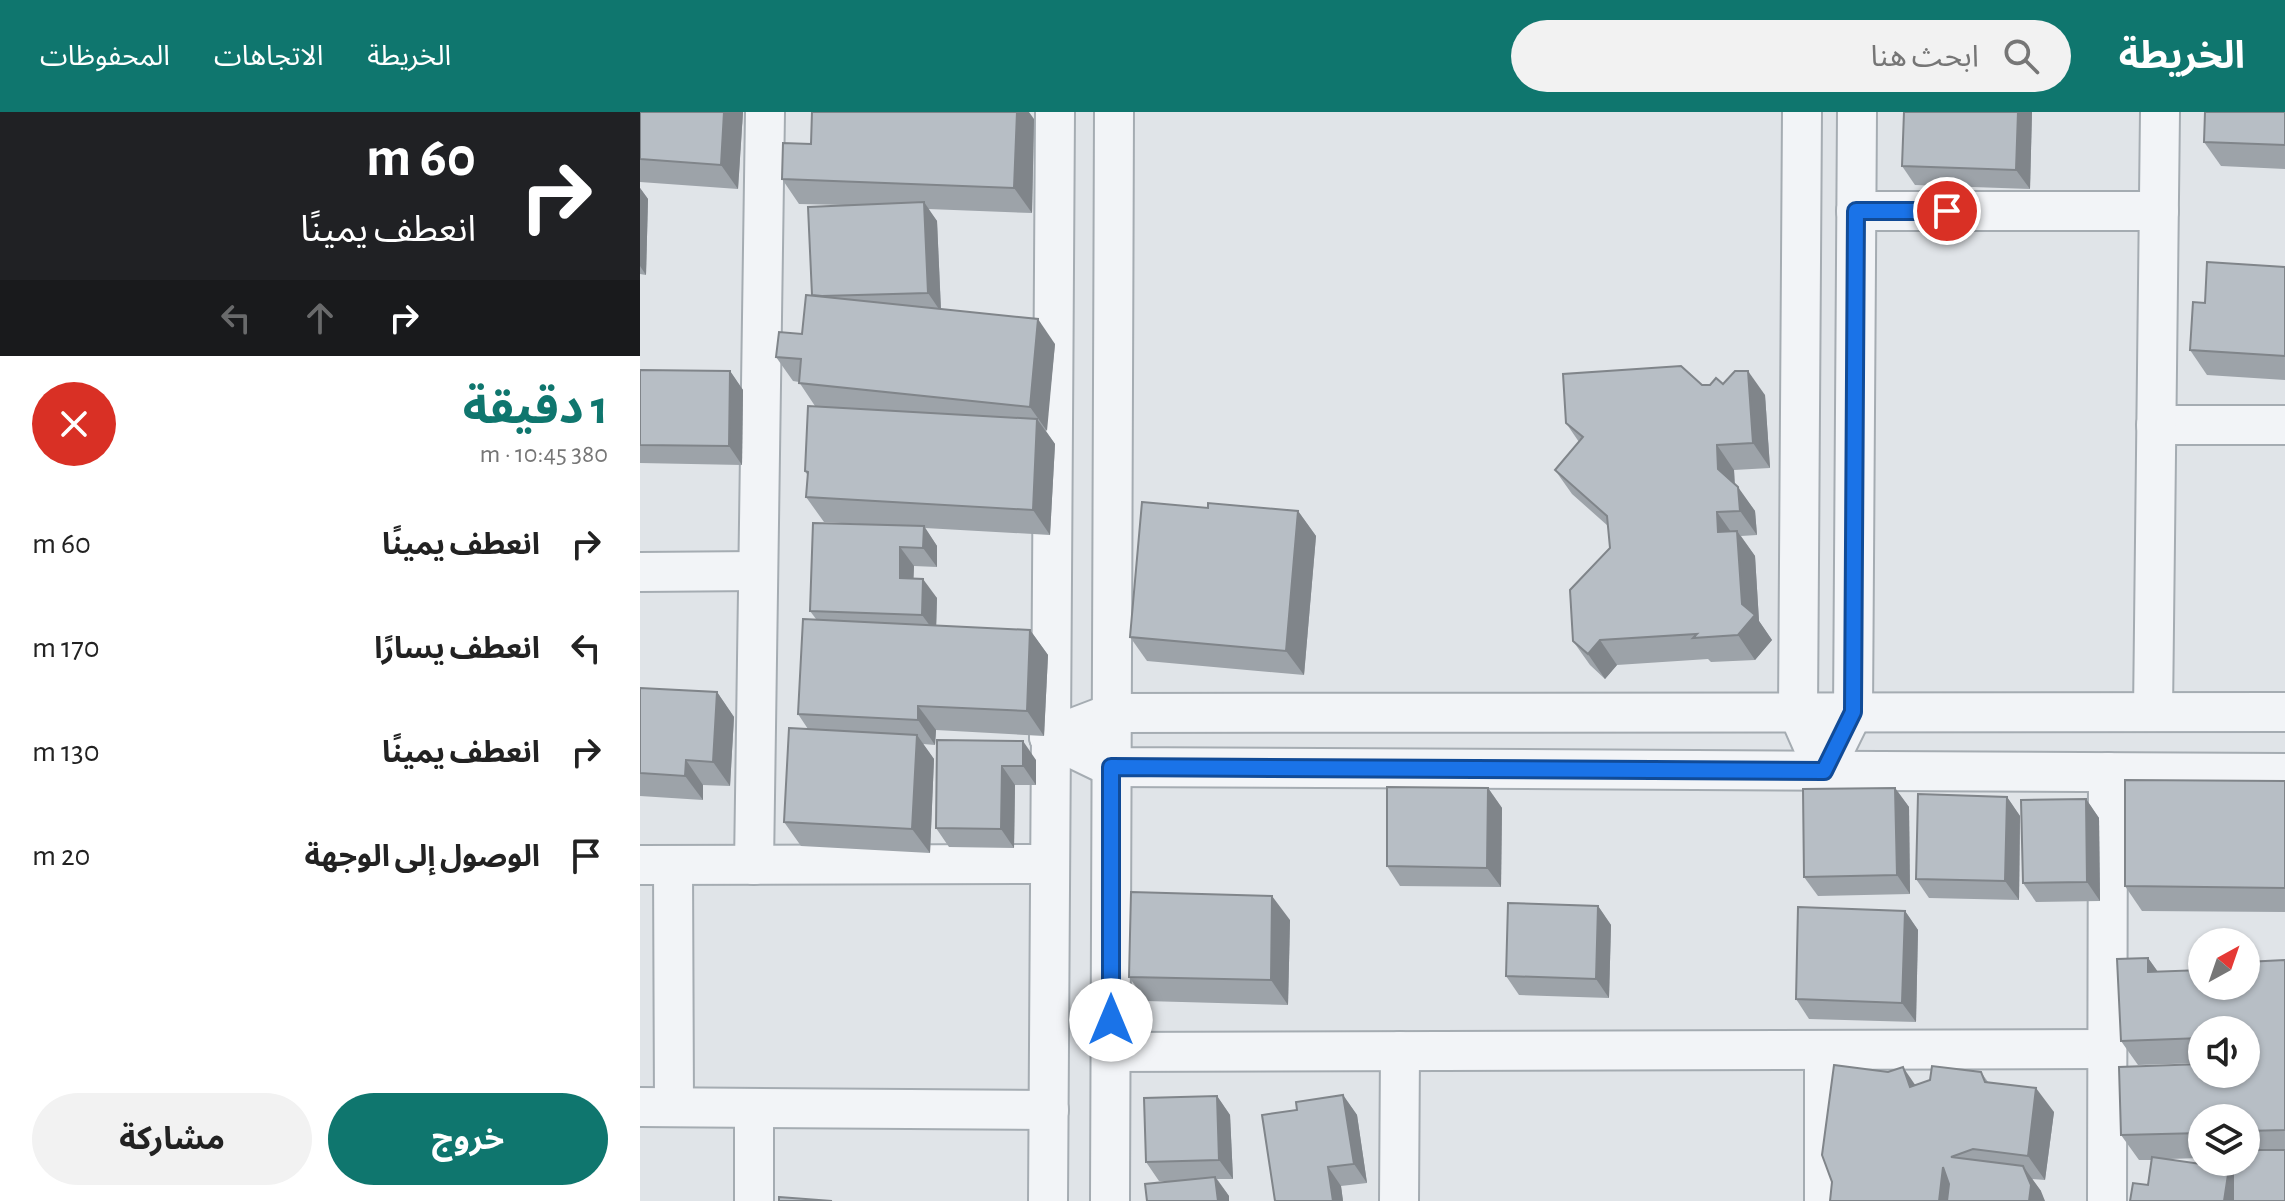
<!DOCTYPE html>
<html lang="ar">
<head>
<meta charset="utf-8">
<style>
	body { margin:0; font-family:"Alegreya Sans","Noto Sans Arabic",sans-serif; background:#f2f2f2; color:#222; direction:rtl; height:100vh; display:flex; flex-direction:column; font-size:30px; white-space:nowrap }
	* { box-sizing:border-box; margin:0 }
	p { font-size:26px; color:#767676 }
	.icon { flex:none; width:44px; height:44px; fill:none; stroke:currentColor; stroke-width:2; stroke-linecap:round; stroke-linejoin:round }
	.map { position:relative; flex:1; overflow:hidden; direction:ltr }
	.side { display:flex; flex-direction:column; background:#fff; width:640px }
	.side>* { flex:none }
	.top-card { background:#202124; color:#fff; overflow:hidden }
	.needle { width:52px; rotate:40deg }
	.fabs { position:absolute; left:1548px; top:816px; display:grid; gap:16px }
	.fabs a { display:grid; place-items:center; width:72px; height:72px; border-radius:50%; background:#fff; box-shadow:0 2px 6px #0004; font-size:40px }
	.pin { position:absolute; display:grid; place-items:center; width:68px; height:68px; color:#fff; margin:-34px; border:4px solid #fff; border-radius:50%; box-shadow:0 2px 8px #0007 }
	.me { position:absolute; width:88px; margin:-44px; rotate:0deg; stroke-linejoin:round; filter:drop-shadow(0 0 6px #0008) }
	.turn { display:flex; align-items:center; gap:28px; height:168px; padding:0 32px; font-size:36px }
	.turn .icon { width:104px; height:104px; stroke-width:2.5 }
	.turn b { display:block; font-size:56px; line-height:68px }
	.lanes { display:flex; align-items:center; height:76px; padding:0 32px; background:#0003; justify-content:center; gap:40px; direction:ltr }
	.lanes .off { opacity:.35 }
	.round { display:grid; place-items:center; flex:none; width:84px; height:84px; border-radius:42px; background:#f2f2f2 }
	.head { display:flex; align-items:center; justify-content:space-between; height:136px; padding:0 32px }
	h1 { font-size:48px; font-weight:700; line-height:60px; color:#0f766e }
	.primary-button { display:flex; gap:16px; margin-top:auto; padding:16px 32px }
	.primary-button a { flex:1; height:92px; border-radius:48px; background:#0f766e; color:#fff; font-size:32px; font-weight:700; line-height:92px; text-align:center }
	.primary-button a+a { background:#f2f2f2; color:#222 }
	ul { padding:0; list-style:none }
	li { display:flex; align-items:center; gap:24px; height:104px; padding:0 32px }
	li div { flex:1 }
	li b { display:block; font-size:30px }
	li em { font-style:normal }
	header { display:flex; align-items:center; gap:48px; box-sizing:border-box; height:112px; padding:0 40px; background:#0f766e; color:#fff }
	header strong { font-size:38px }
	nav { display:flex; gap:44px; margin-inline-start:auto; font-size:28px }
	.search { width:560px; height:72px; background:#f2f2f2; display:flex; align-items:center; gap:20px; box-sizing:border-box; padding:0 28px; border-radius:44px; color:#767676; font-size:30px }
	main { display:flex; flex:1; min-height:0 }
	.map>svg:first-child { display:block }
</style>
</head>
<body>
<header>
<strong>الخريطة</strong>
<div class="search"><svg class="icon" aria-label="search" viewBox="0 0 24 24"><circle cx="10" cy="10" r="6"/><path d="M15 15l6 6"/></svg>ابحث هنا</div>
<nav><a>الخريطة</a><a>الاتجاهات</a><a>المحفوظات</a></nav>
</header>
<main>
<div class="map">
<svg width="1645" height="1089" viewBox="0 0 1645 1089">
	<rect width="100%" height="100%" fill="#e0e4e8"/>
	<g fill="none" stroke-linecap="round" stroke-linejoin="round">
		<defs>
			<g id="minor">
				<polyline points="1162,0 1158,600 1184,659 1213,600 1217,0"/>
				<polyline points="1216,99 1519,99"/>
				<polyline points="1516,313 1645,313"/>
				<polyline points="0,460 118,459"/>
				<polyline points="1513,600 1520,0"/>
				<polyline points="409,625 471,655 1645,661"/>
				<polyline points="409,625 472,601 1645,600"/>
				<polyline points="0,753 409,752"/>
				<polyline points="33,753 34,995"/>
				<polyline points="114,753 125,0"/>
				<polyline points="1184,938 1184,1089"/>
				<polyline points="471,940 1467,937"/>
				<polyline points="0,995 409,998"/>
				<polyline points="114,996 114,1089"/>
				<polyline points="408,1089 415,0"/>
				<polyline points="470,1089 474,0"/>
				<polyline points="759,1089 760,939"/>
				<polyline points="1467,1089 1468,660"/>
			</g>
		</defs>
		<use href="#minor" stroke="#a5acb2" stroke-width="42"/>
		<use href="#minor" stroke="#f2f4f7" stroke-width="38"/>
	</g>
	<g fill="#9da3a9" fill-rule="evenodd">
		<polygon points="0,0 103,0 98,77 0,70"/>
		<polygon points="1392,0 1390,77 1275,73 1262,54"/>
		<polygon points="1645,0 1645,57 1581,54 1564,30"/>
		<polygon points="394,7 392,101 288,97 297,109 301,197 415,232 406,319 415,332 410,423 285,416 297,434 297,455 274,454 273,466 297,486 296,514 390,518 408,543 404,624 296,618 295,633 283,632 294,647 290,741 161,734 144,710 168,617 158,602 176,507 170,499 237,413 184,410 166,385 168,364 165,359 175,294 159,270 153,269 136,245 162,222 172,183 205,93 159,92 142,67 171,32"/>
		<polygon points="0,76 8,87 6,163 0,162"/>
		<polygon points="1645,155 1645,268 1567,263 1550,238 1565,191"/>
		<polygon points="0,258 90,259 103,278 102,353 0,351"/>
		<polygon points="1083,272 1125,283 1130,356 1094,358 1095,372 1115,399 1117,423 1101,424 1115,444 1119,509 1132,528 1115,548 1071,550 1068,547 977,553 965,567 950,553 933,529 970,436 968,414 932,382 915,358 939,330 926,311 1062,273"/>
		<polygon points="568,396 658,399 676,424 664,563 507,549 490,525"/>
		<polygon points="0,576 77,580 94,605 90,674 63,673 63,688 0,684"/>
		<polygon points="297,628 396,648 396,673 375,673 374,736 309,735 296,716"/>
		<polygon points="1645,669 1645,800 1502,799 1485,774"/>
		<polygon points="848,676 862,696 861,775 760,774 747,754"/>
		<polygon points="1255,676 1269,695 1270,782 1178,784 1164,765"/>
		<polygon points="1367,685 1380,704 1379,788 1289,786 1276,767"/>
		<polygon points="1446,687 1459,706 1460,789 1396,790 1383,771"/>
		<polygon points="958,794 971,813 969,886 879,883 866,864"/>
		<polygon points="1265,799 1278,818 1276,910 1169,907 1156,887"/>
		<polygon points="650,808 648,893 506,889 489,865"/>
		<path d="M1508,846l10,14 44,14 83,-26v241l-137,-16 3,-25h-12l-18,-25 125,-61v-44h-44v33l-64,2 -17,-24zM1562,1006h44v44l-13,11 -65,-14 34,-1z"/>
		<polygon points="1248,960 1276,973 1341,960 1348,970 1414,1000 1405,1068 1392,1067 1401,1079 1190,1089"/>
		<polygon points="703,983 717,1003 727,1071 701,1074 703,1089 657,998"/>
		<polygon points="577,984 590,1003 593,1067 577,1067 589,1084 538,1069 519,1069 506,1050"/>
	</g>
	<g fill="#80858a">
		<polygon points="84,0 103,0 98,77 81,53"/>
		<polygon points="377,0 389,0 394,7 392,101 374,76"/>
		<polygon points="1378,0 1392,0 1390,77 1376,58"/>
		<polygon points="0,76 8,87 6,163 0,154"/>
		<polygon points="284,90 297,109 301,200 288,181"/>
		<polygon points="398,207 415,232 407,319 390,295"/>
		<polygon points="90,259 103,278 102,353 89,334"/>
		<polygon points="1108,259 1125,283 1130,356 1113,331"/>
		<polygon points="397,307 415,332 410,423 393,398"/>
		<polygon points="1077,333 1094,358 1095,382 1078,357"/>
		<polygon points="1098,375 1115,399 1117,423 1100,399"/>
		<polygon points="658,399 676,424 664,563 646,539"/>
		<polygon points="1077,400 1094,424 1078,420"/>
		<polygon points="284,414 297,434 297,455 283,436"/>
		<polygon points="1097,419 1115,444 1119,509 1132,528 1115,548 1098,523 1102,492"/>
		<polygon points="260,435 274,454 273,485 260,466"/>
		<polygon points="283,467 297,486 296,522 282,503"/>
		<polygon points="390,518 408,543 404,624 387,599"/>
		<polygon points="960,528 977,553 965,567 948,542"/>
		<polygon points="77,580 94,605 90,674 73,650"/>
		<polygon points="278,594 296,618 295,633 278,608"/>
		<polygon points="277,623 294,647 290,741 272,717"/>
		<polygon points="383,629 396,648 396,673 383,654"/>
		<polygon points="46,648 63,673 63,688 45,664"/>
		<polygon points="362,654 375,673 374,736 361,717"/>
		<polygon points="848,676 862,696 861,775 847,756"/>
		<polygon points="1255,676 1269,695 1270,782 1257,763"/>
		<polygon points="1367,685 1380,704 1379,788 1365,769"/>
		<polygon points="1446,687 1459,706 1460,789 1447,770"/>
		<polygon points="632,784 650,808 648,893 631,868"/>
		<polygon points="958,794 971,813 969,886 956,867"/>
		<polygon points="1265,799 1278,818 1276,910 1262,891"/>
		<polygon points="1508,846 1525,870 1508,860"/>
		<polygon points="1263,955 1280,980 1270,975"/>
		<polygon points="1396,976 1414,1000 1405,1068 1388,1044"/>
		<polygon points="703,983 717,1003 727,1071 714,1052"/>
		<polygon points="577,984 590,1003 593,1067 579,1048"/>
		<polygon points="1383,1054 1401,1079 1405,1089 1389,1089"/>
		<polygon points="688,1055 701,1074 703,1089 693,1089"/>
		<polygon points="1303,1055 1319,1089 1299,1089"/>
		<polygon points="1589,1056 1602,1075 1600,1089 1584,1089"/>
		<polygon points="575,1065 589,1084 589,1089 578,1089"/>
	</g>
	<g fill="#b7bec5" stroke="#80858a" stroke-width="2">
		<polygon points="0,0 84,0 81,53 0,47"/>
		<polygon points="172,0 377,0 374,76 142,67 143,31 171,32"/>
		<polygon points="1264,0 1378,0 1376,58 1262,54"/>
		<polygon points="1565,0 1645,0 1645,33 1564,30"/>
		<polygon points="284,90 288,181 182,184 172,183 168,95"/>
		<polygon points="1567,150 1645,155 1645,244 1550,238 1553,190 1565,191"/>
		<polygon points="166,183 398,207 390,295 159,271 161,247 136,245 139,220 162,222"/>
		<polygon points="1041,254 1062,273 1070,273 1076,266 1083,272 1095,259 1108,259 1113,331 1077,333 1078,357 1098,375 1100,399 1077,400 1078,420 1097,419 1102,492 1115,503 1098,523 1053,526 1057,522 960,528 948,542 933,529 930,478 970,436 967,404 915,358 943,325 926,311 923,262"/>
		<polygon points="0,258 90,259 89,334 0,333"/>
		<polygon points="168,294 397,307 393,398 166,385 168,360 165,359"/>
		<polygon points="502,390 568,396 568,391 658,399 646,539 490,525"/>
		<polygon points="173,411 284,414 283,436 260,435 260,466 283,467 282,503 170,499"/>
		<polygon points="163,507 390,518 387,599 278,594 278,608 158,602"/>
		<polygon points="0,576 77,580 73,650 46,648 45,664 0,661"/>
		<polygon points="149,616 277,623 272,717 144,710"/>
		<polygon points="297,628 383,629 383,654 362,654 361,717 296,716"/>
		<polygon points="1485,668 1645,669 1645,776 1485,774"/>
		<polygon points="747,675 848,676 847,756 747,754"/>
		<polygon points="1255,676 1257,763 1164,765 1163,677"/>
		<polygon points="1278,682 1367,685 1365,769 1276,767"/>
		<polygon points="1446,687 1447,770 1383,771 1381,688"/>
		<polygon points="491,780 632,784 631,868 489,865"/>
		<polygon points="868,791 958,794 956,867 866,864"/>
		<polygon points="1158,795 1265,799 1262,891 1156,887"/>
		<polygon points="1508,846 1508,860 1562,858 1562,874 1606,874 1606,850 1645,848 1645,1018 1606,1019 1606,1006 1562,1006 1562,1021 1481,1023 1479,955 1562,952 1562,962 1606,962 1606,918 1562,918 1562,926 1481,929 1477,847"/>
		<polygon points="1194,953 1248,960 1263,955 1270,975 1290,968 1292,954 1341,960 1345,970 1396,976 1388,1044 1333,1037 1311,1045 1383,1054 1391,1073 1389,1089 1307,1089 1309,1072 1303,1055 1299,1089 1190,1089 1192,1070 1182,1043"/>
		<polygon points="703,983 714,1052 688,1055 693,1089 635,1089 622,1003 657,998 656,990"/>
		<polygon points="577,984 579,1048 506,1050 504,986"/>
		<polygon points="1606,1038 1645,1038 1645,1089 1593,1089 1593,1050 1606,1050"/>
		<polygon points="1512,1045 1589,1056 1584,1089 1490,1089 1493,1071 1508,1073"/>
		<polygon points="575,1065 578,1089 507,1089 505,1072"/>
		<polygon points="139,1085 192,1089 139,1089"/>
	</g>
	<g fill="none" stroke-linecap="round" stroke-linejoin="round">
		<defs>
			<polyline id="route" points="471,908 471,655 1184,659 1213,600 1216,99 1307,99"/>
		</defs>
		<use href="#route" stroke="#114b97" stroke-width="20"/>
		<use href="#route" stroke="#1a73e8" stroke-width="14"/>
	</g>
</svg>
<div class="fabs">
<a><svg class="needle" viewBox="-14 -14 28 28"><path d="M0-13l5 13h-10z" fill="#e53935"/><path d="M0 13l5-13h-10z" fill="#767676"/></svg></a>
<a><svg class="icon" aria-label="sound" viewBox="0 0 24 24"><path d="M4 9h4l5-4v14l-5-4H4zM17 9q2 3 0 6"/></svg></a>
<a><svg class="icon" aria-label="layers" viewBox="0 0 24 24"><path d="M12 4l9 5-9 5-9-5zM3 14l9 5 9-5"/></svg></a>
</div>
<div class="pin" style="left:1307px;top:99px;background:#d93025"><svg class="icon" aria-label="arrive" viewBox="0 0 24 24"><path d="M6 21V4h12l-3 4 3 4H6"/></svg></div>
<svg class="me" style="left:471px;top:908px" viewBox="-20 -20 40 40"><circle r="19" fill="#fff"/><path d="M0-13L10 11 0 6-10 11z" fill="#1a73e8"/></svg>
</div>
<section class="side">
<div class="top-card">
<div class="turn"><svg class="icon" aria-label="right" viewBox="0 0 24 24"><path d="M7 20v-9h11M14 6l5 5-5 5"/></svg><div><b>60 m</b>انعطف يمينًا</div></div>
<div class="lanes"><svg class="icon off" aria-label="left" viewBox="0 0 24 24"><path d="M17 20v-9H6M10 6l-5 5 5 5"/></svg><svg class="icon off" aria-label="ahead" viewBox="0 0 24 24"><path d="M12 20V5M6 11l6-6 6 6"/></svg><svg class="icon" aria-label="right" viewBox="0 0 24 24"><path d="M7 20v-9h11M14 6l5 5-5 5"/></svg></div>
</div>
<div class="head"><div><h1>1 دقيقة</h1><p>380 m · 10:45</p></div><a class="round" style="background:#d93025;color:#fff"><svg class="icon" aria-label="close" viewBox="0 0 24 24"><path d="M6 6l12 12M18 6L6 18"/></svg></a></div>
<ul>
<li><svg class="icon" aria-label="right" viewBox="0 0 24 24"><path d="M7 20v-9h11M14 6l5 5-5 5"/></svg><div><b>انعطف يمينًا</b></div><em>60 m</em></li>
<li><svg class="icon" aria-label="left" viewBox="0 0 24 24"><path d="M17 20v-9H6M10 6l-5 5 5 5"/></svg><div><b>انعطف يسارًا</b></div><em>170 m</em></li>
<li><svg class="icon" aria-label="right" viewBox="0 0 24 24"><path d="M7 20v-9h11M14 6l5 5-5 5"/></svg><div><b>انعطف يمينًا</b></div><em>130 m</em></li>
<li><svg class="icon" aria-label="arrive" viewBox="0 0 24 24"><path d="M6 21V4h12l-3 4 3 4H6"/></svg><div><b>الوصول إلى الوجهة</b></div><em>20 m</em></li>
</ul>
<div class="primary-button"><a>خروج</a><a>مشاركة</a></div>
</section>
</main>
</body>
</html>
